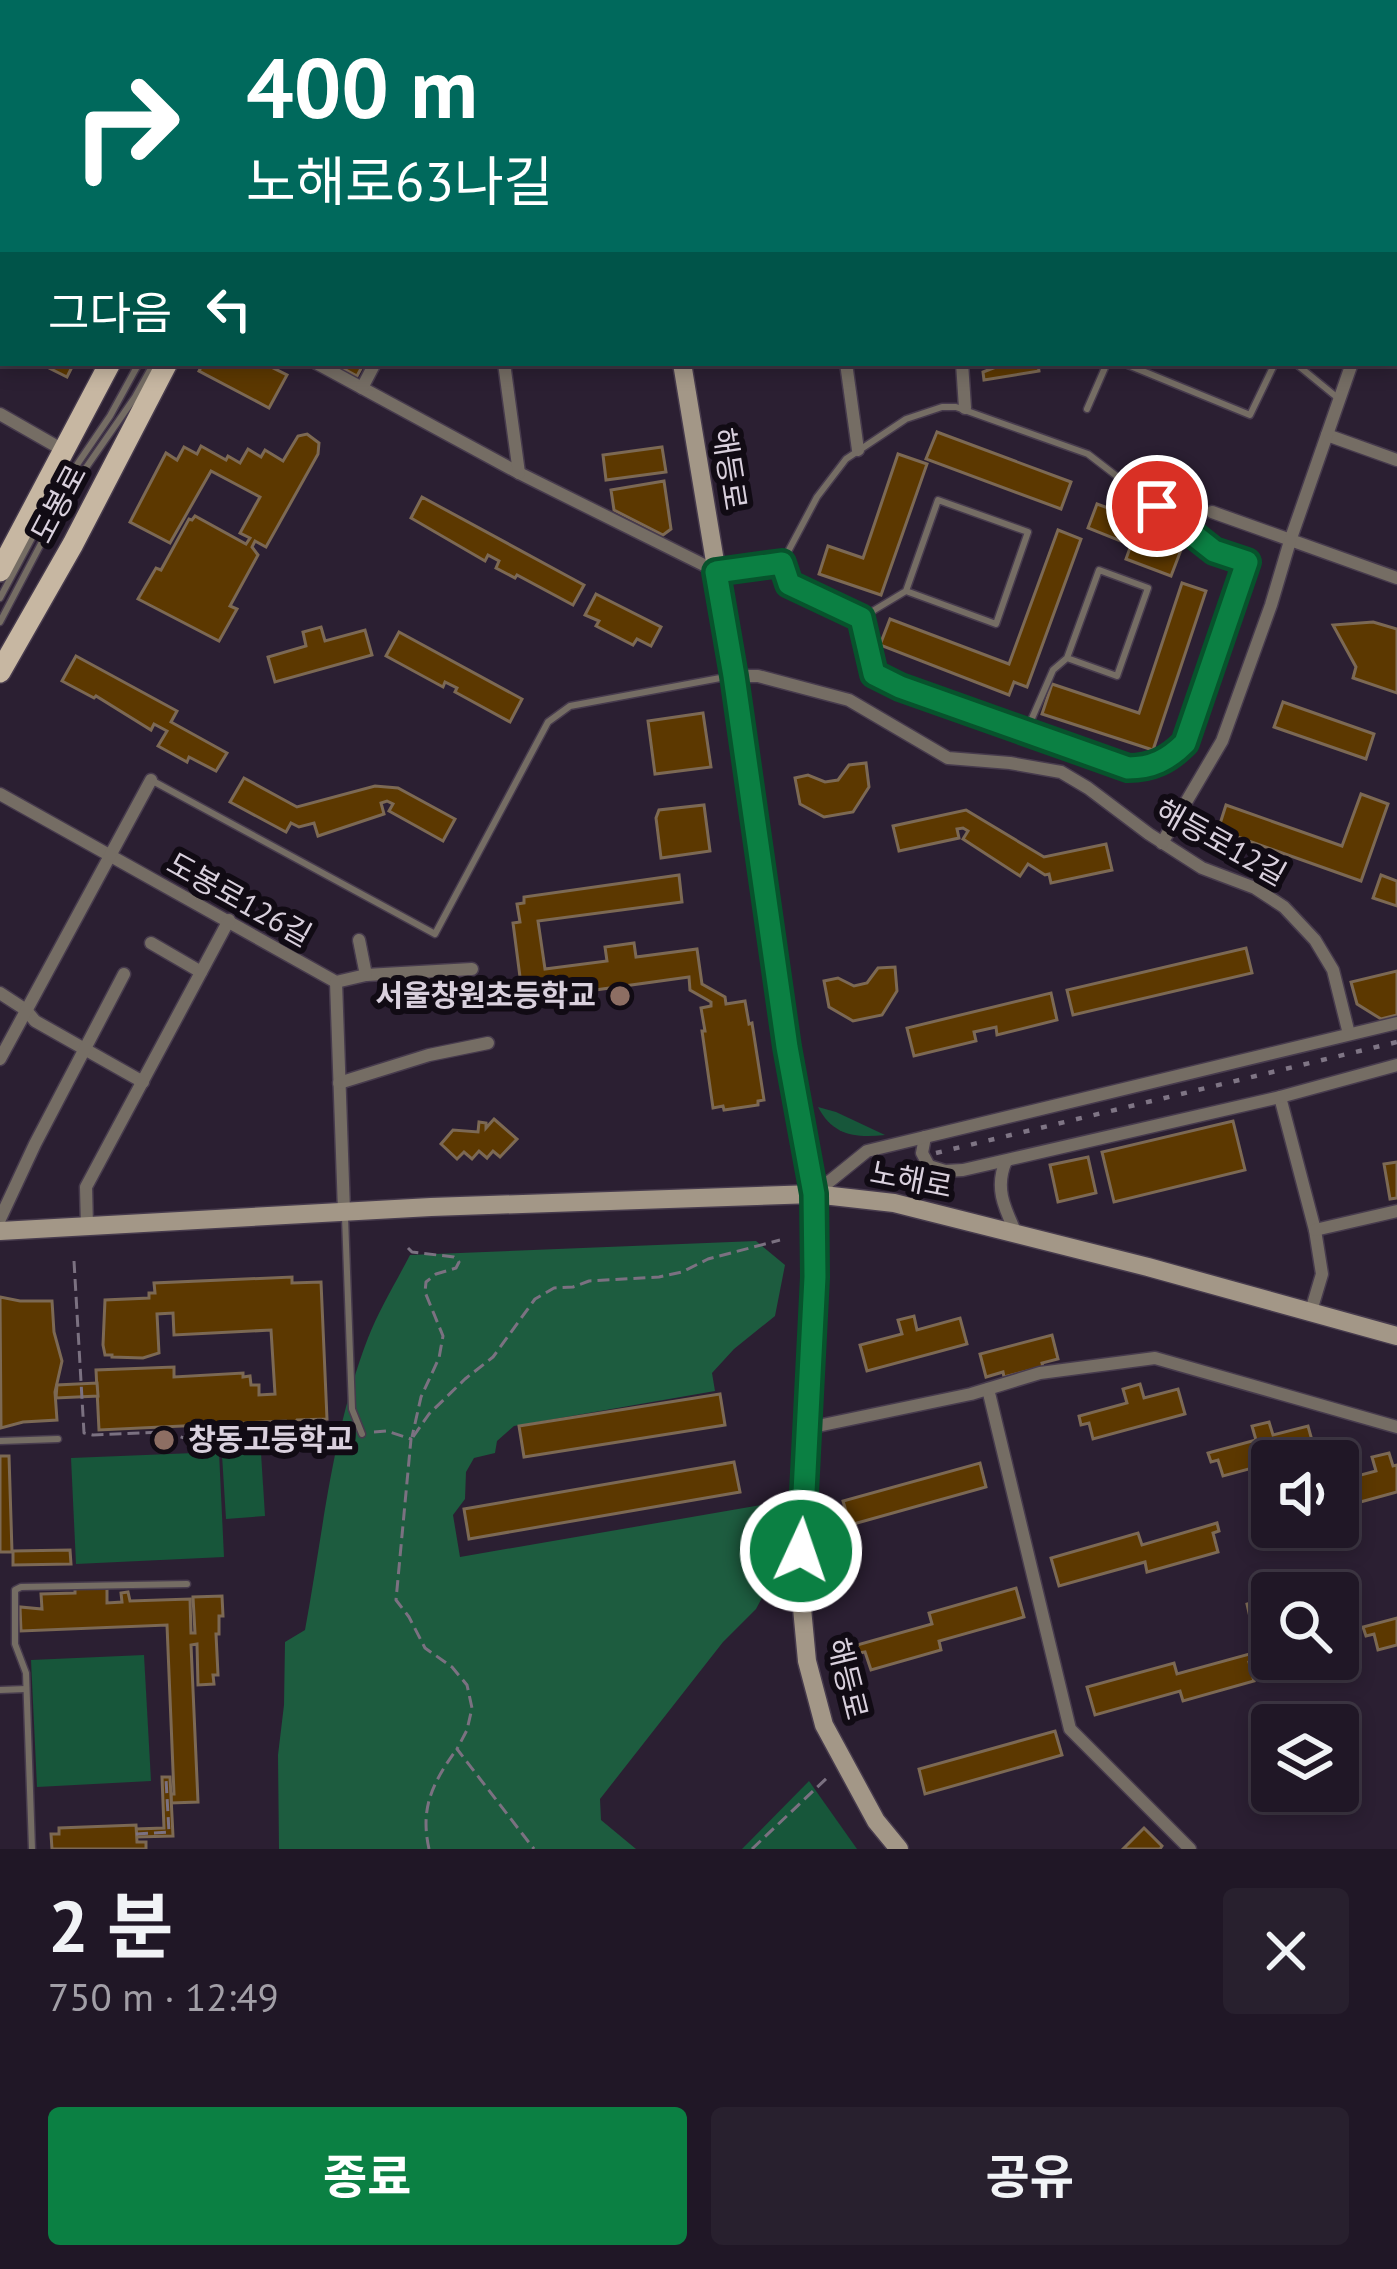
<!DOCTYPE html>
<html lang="ko">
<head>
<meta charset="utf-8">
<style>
	body { margin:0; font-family:"PT Sans","Noto Sans KR",sans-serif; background:#28202e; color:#f1f3f6; height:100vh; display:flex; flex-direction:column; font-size:45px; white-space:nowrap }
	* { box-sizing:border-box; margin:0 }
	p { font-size:39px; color:#a29fa7 }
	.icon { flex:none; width:66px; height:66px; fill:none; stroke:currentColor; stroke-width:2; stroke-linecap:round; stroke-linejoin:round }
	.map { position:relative; height:1849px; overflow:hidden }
	.details { display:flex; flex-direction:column; background:#201726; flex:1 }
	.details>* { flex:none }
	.top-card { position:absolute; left:0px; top:0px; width:1398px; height:366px; box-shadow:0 6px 18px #0003,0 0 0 3px #3d3643; background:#00695c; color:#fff; overflow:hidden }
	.buttons { position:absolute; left:1251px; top:1440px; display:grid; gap:24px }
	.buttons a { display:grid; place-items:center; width:108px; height:108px; border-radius:12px; background:#201726; box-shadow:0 6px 18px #0003,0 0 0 3px #3d3643; font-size:60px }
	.pin { position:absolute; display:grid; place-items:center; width:102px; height:102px; color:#fff; margin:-51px; border:6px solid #fff; border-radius:50%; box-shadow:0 3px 12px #0007 }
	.me { position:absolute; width:132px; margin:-66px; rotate:3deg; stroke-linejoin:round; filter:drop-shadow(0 0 9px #0008) }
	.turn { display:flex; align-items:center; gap:42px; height:252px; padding:0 48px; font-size:54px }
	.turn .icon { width:156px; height:156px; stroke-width:2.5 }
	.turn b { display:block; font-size:84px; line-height:102px }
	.then { display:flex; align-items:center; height:114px; padding:0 48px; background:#0003; gap:24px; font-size:45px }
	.round { display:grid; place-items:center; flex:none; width:126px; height:126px; border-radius:12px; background:#28202e }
	.head { display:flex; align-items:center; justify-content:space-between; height:204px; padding:0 48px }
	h1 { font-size:72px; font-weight:700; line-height:90px }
	.cta { display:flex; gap:24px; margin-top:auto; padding:24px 48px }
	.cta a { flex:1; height:138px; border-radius:12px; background:#0b8043; color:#fff; font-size:48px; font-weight:700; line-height:138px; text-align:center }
	.cta a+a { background:#28202e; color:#f1f3f6 }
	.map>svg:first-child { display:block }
</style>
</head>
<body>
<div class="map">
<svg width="1397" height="1849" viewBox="0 0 1397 1849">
	<rect width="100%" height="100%" fill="#2b1f32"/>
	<g fill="#17563a">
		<path d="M818,1107l18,5 49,23c-29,3 -52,1 -67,-28z"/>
		<polygon points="219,1452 224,1557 76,1564 71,1458"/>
		<polygon points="261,1453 265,1516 226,1519 222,1455"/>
		<polygon points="144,1655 151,1781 37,1787 31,1660"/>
		<polygon points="809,1781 857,1849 742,1849"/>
	</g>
	<path fill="#1d5c3f" d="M756,1241l29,24 -10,51 -41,33 -22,24 3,18 -201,35 -17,15 -2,12 -21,5 -8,14 -1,27 -12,16 7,42 313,-54 -3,55 -7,38 -7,13 -33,33 -123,157 1,21 35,29h-357l-1,-94 6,-50 1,-63 20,-12c18,-97 27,-199 63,-292 11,-28 28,-56 42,-83z"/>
	<g fill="#5c3800" stroke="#7c6954" stroke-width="3">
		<polygon points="200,0 248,0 254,3 198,3"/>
		<polygon points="39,363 74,363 67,377"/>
		<polygon points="203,363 263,363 287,375 269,408 199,371"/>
		<polygon points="333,363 364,363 357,376"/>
		<polygon points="995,363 1038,363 1039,371 984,380 983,372 996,367"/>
		<polygon points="937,432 1071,482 1061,509 926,459"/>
		<polygon points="307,434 319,443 318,454 266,547 255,541 252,547 258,555 230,606 237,609 219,641 138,599 156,568 161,570 189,519 192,520 195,516 246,544 250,538 240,533 260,497 211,471 170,543 130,522 166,453 177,460 184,447 197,454 201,446 226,460 228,456 240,463 248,449 261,457 265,450 283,461 298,436"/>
		<polygon points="662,447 666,472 606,480 603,455"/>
		<polygon points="898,454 927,464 881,595 819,574 828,546 863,558"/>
		<polygon points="664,481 671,529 663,535 614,510 611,490"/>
		<polygon points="422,497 584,585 573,605 517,575 515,578 496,568 499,561 488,555 485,561 411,518"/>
		<polygon points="1097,504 1141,520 1136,534 1181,550 1171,576 1126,559 1131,545 1088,528"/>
		<polygon points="1058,530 1081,539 1027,687 1014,682 1009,695 880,645 890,619 1009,664"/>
		<polygon points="1182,583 1206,591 1153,750 1042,714 1052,684 1139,713"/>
		<polygon points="596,594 661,627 651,646 637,639 633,645 596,626 599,621 585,615"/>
		<polygon points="1373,622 1397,629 1397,693 1353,678 1356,667 1333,625"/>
		<polygon points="321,627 325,641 365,630 372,655 275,682 268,657 306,646 303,632"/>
		<polygon points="399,632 522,699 510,722 455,692 457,688 445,682 443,687 386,656"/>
		<polygon points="76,656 177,711 171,722 227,753 216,771 189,757 187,762 158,746 167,731 154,724 151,730 96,696 94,698 62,681"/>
		<polygon points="1283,702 1374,734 1366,759 1274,727"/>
		<polygon points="703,713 711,767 655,774 648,721"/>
		<polygon points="866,763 869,787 853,812 824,817 800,804 795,778 808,775 825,782 838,780 849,765"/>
		<polygon points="244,778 297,807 375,786 398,788 455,819 443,841 389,811 393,804 387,801 381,803 384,814 318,836 314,823 299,827 291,823 286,832 230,802"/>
		<polygon points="1361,794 1388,804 1361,881 1218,830 1226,805 1342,846"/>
		<polygon points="704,805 710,851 661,858 656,818 659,810"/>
		<polygon points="966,810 1044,857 1106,844 1112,870 1051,883 1049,874 1045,875 1028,864 1020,876 963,839 968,831 963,828 957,829 959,838 899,851 893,826"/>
		<polygon points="679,875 682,902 538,921 545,969 607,961 605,947 634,943 636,957 697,949 702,984 725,997 726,1004 745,1001 749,1024 752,1023 764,1100 758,1101 758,1105 724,1110 723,1106 713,1108 702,1031 705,1031 701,1008 711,1006 711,1002 690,990 689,977 523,1000 513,923 520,922 517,904 524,903 524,897"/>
		<polygon points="1381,875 1397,881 1397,906 1373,898"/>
		<polygon points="1246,948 1252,973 1073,1015 1067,990"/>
		<polygon points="895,967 897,991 882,1015 853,1021 829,1007 824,981 838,978 854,986 867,983 878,968"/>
		<polygon points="1397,971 1397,1015 1381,1019 1357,1004 1351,982"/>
		<polygon points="1051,993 1057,1020 997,1035 996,1027 974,1032 976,1041 914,1056 907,1028"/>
		<polygon points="494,1119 517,1139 500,1157 493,1151 487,1158 479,1151 472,1159 464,1152 457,1159 441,1144 453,1130 478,1132 479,1122 486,1123 486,1128"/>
		<polygon points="1233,1121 1245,1170 1114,1202 1102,1152"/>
		<polygon points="1088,1157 1096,1193 1058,1202 1050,1165"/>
		<polygon points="1397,1162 1397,1198 1390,1199 1384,1164"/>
		<polygon points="292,1277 292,1283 321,1282 327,1419 297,1420 293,1426 286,1421 99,1430 96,1370 174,1367 174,1377 243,1373 243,1377 250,1376 251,1385 259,1385 259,1395 275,1394 271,1330 174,1335 173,1313 157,1314 159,1353 143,1358 112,1357 112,1355 105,1355 103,1345 105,1300 149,1298 149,1293 155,1293 154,1283"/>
		<polygon points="0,1297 20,1301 52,1301 54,1332 62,1361 55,1392 57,1420 23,1422 1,1428"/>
		<polygon points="914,1316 917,1330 960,1318 967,1344 867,1371 860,1345 902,1334 898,1320"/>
		<polygon points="1052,1335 1058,1359 1042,1363 1043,1367 1004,1377 1003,1372 986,1377 980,1354"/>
		<polygon points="97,1383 98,1396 56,1398 57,1385"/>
		<polygon points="1140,1384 1144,1398 1178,1389 1185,1414 1093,1439 1089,1423 1081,1425 1079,1416 1127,1403 1123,1389"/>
		<polygon points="720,1394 725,1425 524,1457 519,1426"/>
		<polygon points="1269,1422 1273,1435 1308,1426 1315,1451 1223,1476 1218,1460 1211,1462 1208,1453 1256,1440 1252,1426"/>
		<polygon points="1389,1453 1393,1466 1397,1465 1397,1492 1342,1507 1338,1481 1376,1471 1372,1457"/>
		<polygon points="0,1456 9,1456 12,1552 0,1552"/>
		<polygon points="734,1462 740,1492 469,1539 464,1509"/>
		<polygon points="980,1463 986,1487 850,1525 843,1501"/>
		<polygon points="1217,1523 1219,1531 1213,1533 1218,1552 1147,1572 1145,1562 1059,1586 1051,1558 1138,1533 1142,1545"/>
		<polygon points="70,1550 71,1564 13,1565 13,1551"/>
		<polygon points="1308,1572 1312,1586 1346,1577 1353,1602 1338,1606 1338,1593 1287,1593 1295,1591 1291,1577"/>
		<polygon points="107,1587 107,1603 122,1602 121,1593 128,1592 130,1601 190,1599 191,1633 195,1633 193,1597 222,1596 223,1616 219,1616 219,1634 216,1634 218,1675 213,1675 214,1684 198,1685 197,1644 191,1645 198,1802 171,1803 171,1794 174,1794 167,1625 21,1631 20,1607 42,1609 41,1594 75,1593 75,1588"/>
		<polygon points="1016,1588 1024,1617 939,1641 941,1650 871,1670 865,1652 859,1653 857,1645 932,1624 929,1613"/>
		<polygon points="1272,1597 1272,1624 1261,1627 1257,1611 1249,1613 1247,1604"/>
		<polygon points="1397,1618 1397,1645 1378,1650 1374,1634 1366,1636 1363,1627"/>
		<polygon points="1253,1653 1255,1660 1249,1662 1254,1681 1183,1701 1180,1691 1095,1715 1087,1687 1174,1663 1177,1674"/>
		<polygon points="1055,1731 1062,1755 925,1794 919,1769"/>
		<polygon points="162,1777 170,1777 173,1836 136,1837 136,1829 164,1828"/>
		<polygon points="136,1825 137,1842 146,1842 146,1849 52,1849 51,1834 59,1834 59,1828"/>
		<polygon points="1144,1828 1162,1846 1160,1849 1123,1849"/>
	</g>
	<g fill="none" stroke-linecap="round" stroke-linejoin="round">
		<defs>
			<g id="lane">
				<polyline points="323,3 325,0"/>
				<polyline points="333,3 334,0"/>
				<polyline points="1395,41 1397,42"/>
				<polyline points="1395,260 1397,255"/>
				<polyline points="1123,363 1250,415 1275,363"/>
				<polyline points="1295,363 1339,399"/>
				<polyline points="1087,409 1107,363"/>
				<path d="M719,571l63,-8 7,21 72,34 13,56 26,13 228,81c24,0 40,-8 57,-25l62,-181 -33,-11 -126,-97 -132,-47h-14l-36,12 -60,40 -29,38 -35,66"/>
				<polyline points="0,598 49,506 110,416 139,363"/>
				<polyline points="861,618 906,591 996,624 1028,532 938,500 906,591"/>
				<polyline points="0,622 65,498 135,397 154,363"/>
				<polyline points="1026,732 1053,670 1067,658 1117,676 1148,588 1099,570 1067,658"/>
				<polyline points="151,780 435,934 548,722 570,706 731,676"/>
				<polyline points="345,1217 352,1409 362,1434"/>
				<polyline points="0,1441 58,1439"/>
				<polyline points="0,1690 26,1689"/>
				<polyline points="32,1849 26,1673 15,1644 15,1590 21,1587 187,1584"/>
			</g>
			<g id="street">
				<polyline points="779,0 782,3"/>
				<polyline points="126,3 127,0"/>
				<polyline points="1035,3 1036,0"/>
				<polyline points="1381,3 1383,0"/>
				<polyline points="0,193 3,195"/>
				<polyline points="0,236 3,230"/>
				<polyline points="1395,356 1397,357"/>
				<polyline points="316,363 519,473 716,571"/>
				<polyline points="504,363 519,473"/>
				<polyline points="846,363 858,450"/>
				<polyline points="962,363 965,408"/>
				<polyline points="362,388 375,363"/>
				<polyline points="0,414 63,450"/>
				<polyline points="1327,435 1397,460"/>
				<polyline points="1212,512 1397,578"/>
				<polyline points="734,676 758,676 849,700 948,758 1010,763 1061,772 1088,788 1149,834 1202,868 1255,888 1284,907 1315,940 1333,970 1349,1034"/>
				<polyline points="0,794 336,982 366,975 472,969"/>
				<polyline points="1162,843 1222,741 1271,605 1290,541 1352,363"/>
				<polyline points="359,940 366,975"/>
				<polyline points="151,943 201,972"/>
				<polyline points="336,982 344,1211"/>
				<polyline points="0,993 26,1010 35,1021 143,1082"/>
				<polyline points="0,1059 151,780"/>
				<polyline points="339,1083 429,1055 488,1043"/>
				<polyline points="1280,1097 1315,1230 1322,1274 1311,1311"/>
				<polyline points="925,1137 922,1153 929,1166 945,1171 963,1170 1280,1097 1397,1065"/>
				<path d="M1006,1161c-12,27 -1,48 10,72"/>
				<polyline points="814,1194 867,1151 1397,1023"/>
				<polyline points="0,1219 35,1144 124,974"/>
				<polyline points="87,1226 86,1187 229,920"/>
				<polyline points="1315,1230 1397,1211"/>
				<polyline points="988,1389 1070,1729 1190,1849"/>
				<polyline points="808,1428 971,1394 1040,1373 1155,1358 1397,1427"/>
			</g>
			<g id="secondary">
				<polyline points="630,0 631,3"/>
				<polyline points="682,363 734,676 787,1047 814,1194 815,1277 800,1587 807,1661 824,1725 876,1821 899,1849"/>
				<polyline points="0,1231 431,1207 814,1194 894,1203 1148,1267 1397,1336"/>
			</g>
			<g id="primary">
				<polyline points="306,3 308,0"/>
				<polyline points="353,3 355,0"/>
				<polyline points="0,571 110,363"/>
				<polyline points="0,672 73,544 167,363"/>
			</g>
		</defs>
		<use href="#lane" stroke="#473b4d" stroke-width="9"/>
		<use href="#street" stroke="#473b4d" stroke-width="15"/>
		<use href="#secondary" stroke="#473b4d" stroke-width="21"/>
		<use href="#primary" stroke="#473b4d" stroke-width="24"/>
		<g stroke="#7b7181" stroke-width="3" stroke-dasharray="12 6" stroke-linecap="butt">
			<polyline points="408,1248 412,1252 454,1257 459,1262 456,1268 436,1274 426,1282 425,1292 443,1336 439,1358 421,1397 412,1437"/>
			<polyline points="74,1261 84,1433 93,1435 166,1432 190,1440 315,1433"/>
			<polyline points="374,1432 387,1431 411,1439 396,1600 409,1617 425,1648 452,1667 467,1685 472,1708 467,1730 457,1749 534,1849"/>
			<polyline points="413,1437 429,1414 465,1379 493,1357 535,1299 554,1288 573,1287 589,1281 659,1277 682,1272 708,1259 780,1240"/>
			<polyline points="136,1834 169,1832 166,1779"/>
			<path d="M429,1849c-9,-41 3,-65 27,-99"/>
			<polyline points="752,1849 830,1775"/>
		</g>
		<use href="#lane" stroke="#756d64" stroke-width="6"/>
		<use href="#street" stroke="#756d64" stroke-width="12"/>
		<use href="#secondary" stroke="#a39787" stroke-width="18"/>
		<use href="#primary" stroke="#c7b7a2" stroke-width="21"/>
		<polyline stroke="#7f7585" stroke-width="4.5" stroke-dasharray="6 12" stroke-linecap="butt" points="936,1153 1397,1042"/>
	</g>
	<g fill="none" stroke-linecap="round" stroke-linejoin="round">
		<defs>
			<path id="route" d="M801,1551l14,-274 -1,-83 -27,-147 -53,-371 -18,-104 66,-9 7,21 72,34 13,56 26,13 228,81c24,0 40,-8 57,-25l62,-181 -33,-11 -57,-45"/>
		</defs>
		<use href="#route" stroke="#07532c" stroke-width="30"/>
		<use href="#route" stroke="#0b8043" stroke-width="21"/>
	</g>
	<g fill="#8d6e63" stroke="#110b14" stroke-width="4.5">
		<circle cx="620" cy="996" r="12"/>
		<circle cx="164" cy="1440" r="12"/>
	</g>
	<g text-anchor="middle" stroke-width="12" stroke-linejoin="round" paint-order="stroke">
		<g font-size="30" fill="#d9d0dd" stroke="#110b14">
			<text transform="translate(729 469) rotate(81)" y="10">해등로</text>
			<text transform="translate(59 504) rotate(-62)" y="10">도봉로</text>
			<text transform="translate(1221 843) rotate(29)" y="10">해등로12길</text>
			<text transform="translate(239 900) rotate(29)" y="10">도봉로126길</text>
			<text transform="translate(911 1180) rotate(11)" y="10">노해로</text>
			<text transform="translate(847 1679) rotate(76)" y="10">해등로</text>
		</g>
		<g font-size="30" font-weight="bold" fill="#d9d0dd" stroke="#110b14" text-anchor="end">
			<text x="596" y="1006">서울창원초등학교</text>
			<text x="188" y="1450" text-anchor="start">창동고등학교</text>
		</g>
	</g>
</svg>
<div class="buttons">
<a><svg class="icon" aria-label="sound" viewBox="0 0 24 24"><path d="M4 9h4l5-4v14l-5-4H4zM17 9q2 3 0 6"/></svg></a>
<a><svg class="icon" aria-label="search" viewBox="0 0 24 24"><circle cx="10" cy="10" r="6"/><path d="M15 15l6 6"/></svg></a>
<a><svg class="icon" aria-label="layers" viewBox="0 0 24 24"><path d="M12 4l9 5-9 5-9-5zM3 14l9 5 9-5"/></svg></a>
</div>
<div class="pin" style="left:1157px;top:506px;background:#d93025"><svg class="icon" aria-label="arrive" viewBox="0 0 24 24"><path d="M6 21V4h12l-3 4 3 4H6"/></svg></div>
<svg class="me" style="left:801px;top:1551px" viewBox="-20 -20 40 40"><circle r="17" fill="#0b8043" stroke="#fff" stroke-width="3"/><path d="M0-11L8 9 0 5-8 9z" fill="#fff"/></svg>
<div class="top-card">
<div class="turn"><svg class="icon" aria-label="right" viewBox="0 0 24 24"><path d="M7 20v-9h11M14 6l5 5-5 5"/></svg><div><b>400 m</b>노해로63나길</div></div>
<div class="then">그다음<svg class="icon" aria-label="left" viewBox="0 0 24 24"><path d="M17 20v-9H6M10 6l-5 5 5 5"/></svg></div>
</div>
</div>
<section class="details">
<div class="head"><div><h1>2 분</h1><p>750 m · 12:49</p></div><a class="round"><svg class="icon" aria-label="close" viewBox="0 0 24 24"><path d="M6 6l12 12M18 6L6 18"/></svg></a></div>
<div class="cta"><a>종료</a><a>공유</a></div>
</section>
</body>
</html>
